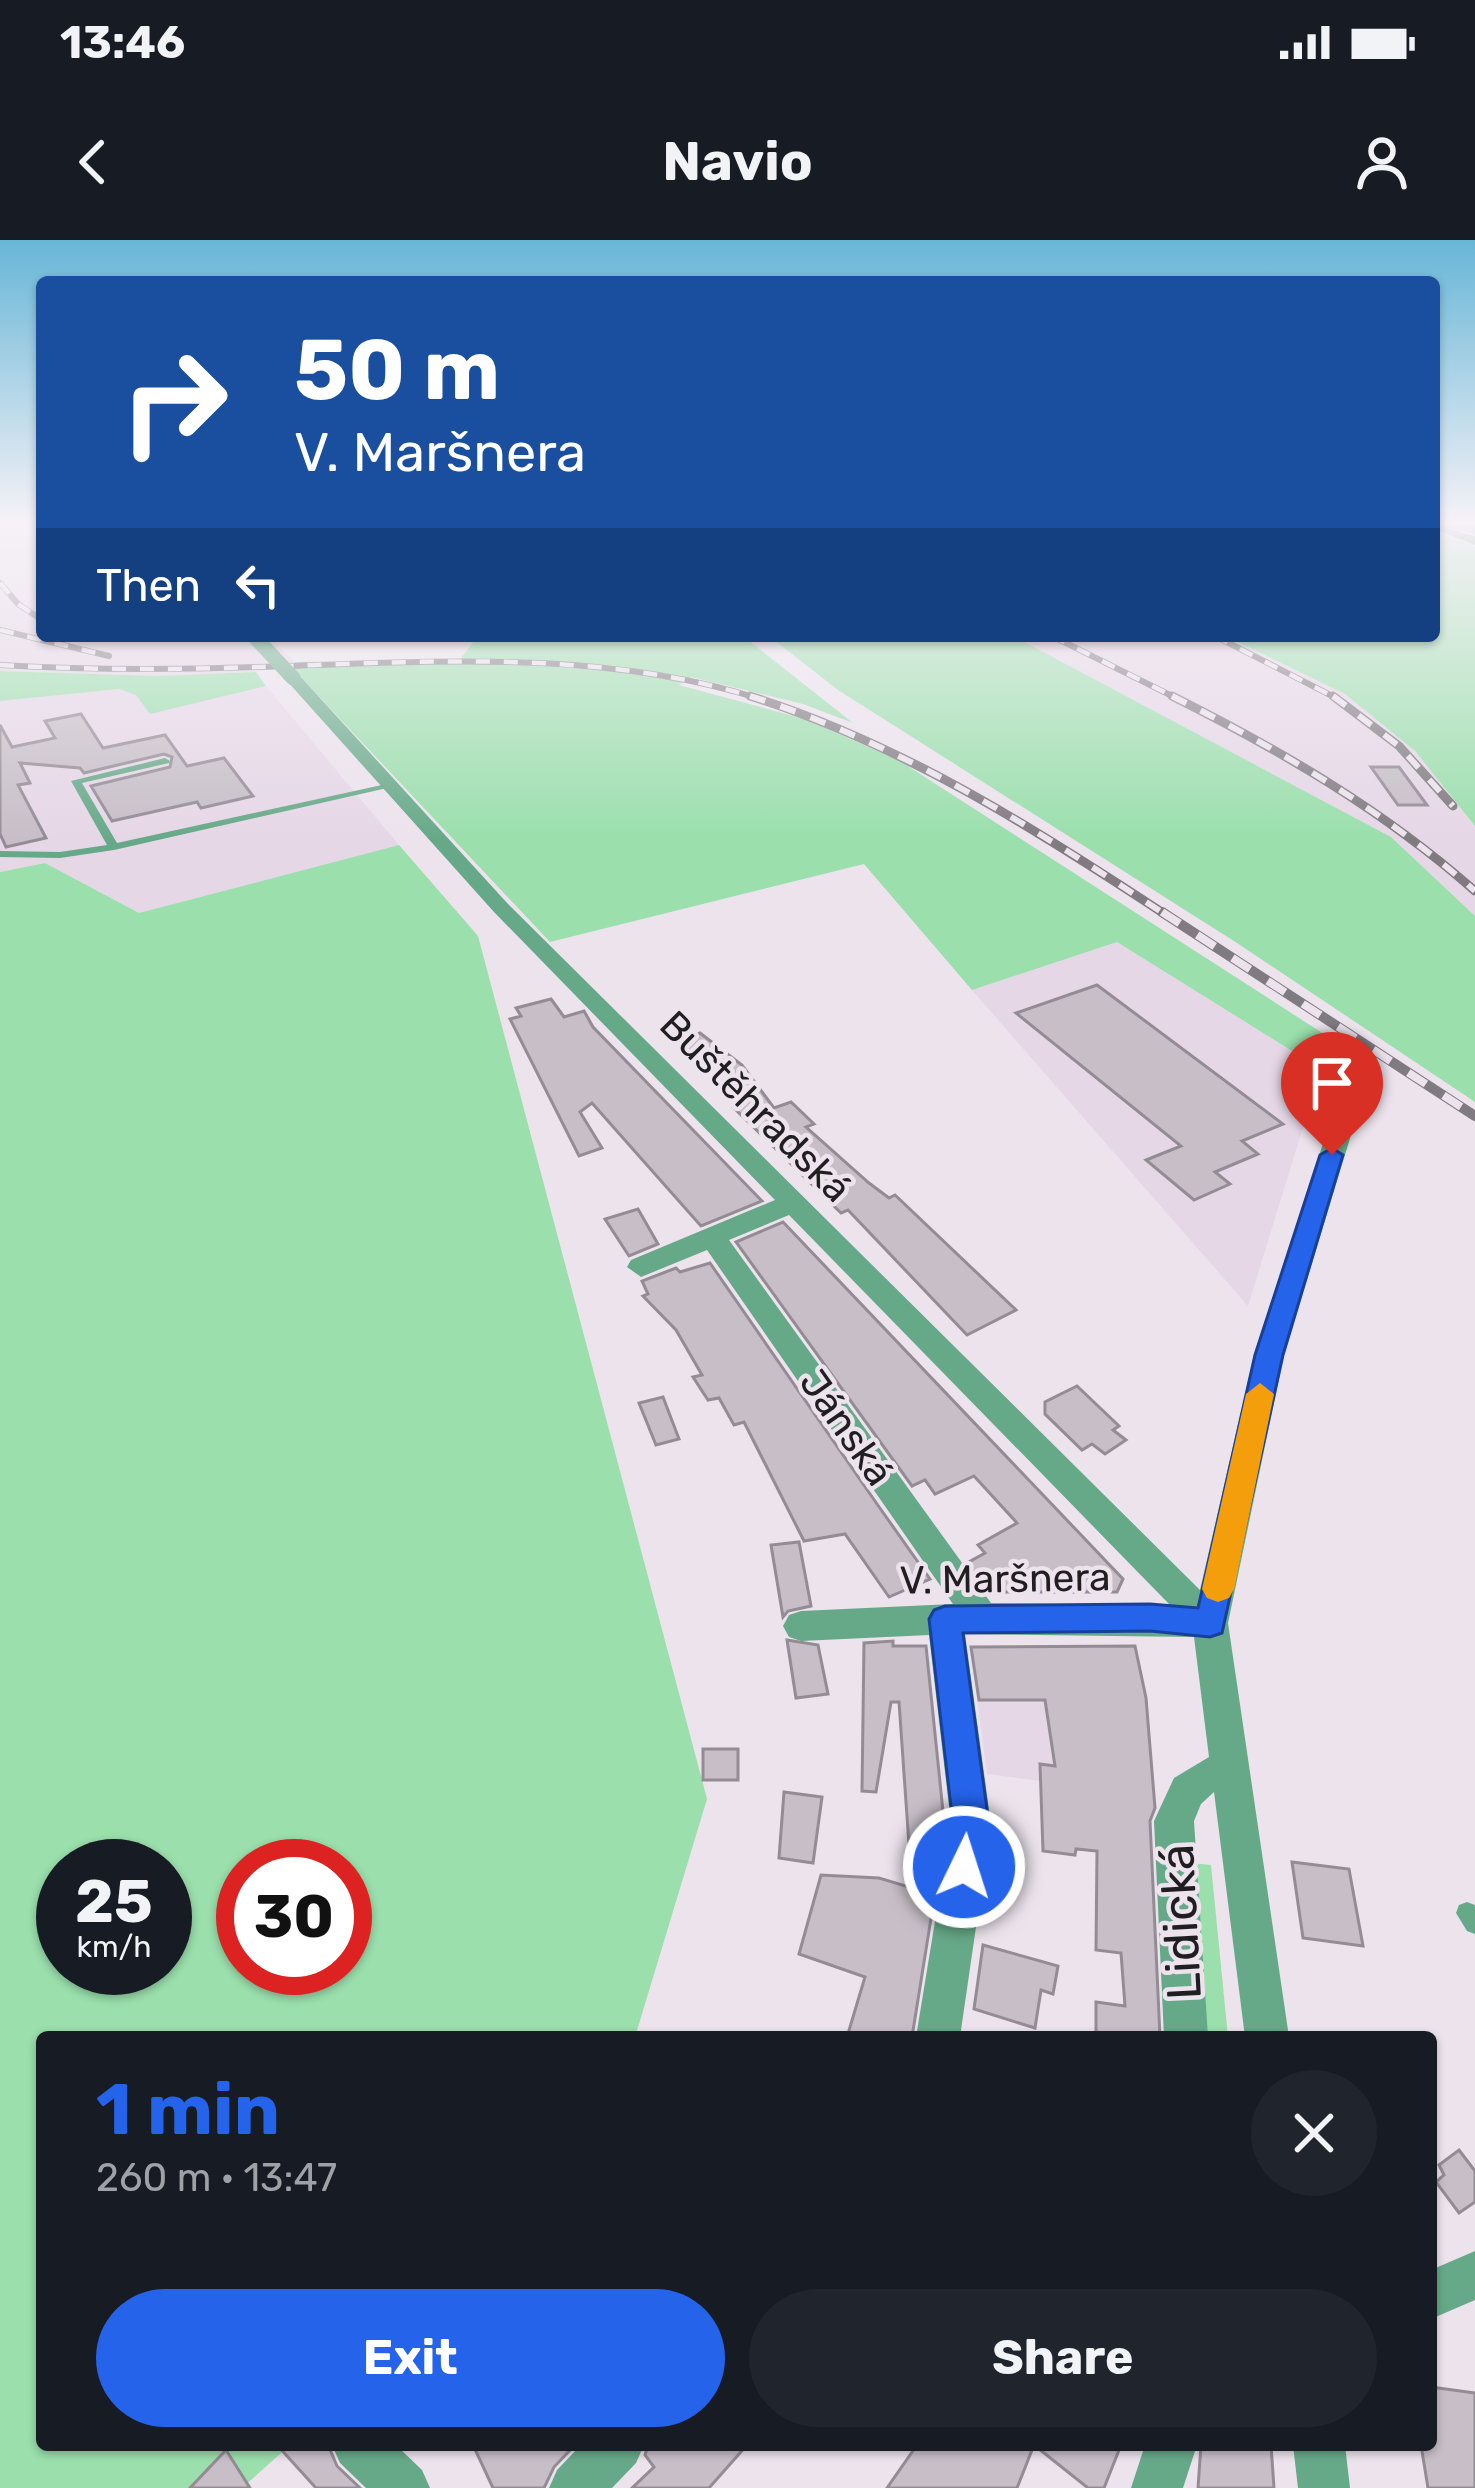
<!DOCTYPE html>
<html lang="en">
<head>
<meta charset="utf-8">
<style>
	body { margin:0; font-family:Rubik,sans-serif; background:#20242c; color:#f1f3f6; height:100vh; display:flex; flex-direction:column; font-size:45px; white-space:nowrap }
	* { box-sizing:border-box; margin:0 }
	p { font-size:39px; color:#9ea1a6 }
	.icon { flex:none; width:66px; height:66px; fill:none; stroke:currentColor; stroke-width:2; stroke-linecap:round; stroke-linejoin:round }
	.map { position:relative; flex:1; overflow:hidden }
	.sheet { position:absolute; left:36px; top:1791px; width:1401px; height:420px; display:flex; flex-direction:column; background:#171b24; border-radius:12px; box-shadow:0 3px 9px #0004 }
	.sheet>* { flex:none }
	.top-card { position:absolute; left:36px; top:36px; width:1404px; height:366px; border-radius:12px; box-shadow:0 3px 9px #0004; background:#1a4fa0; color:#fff; overflow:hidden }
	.speed { position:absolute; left:36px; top:1599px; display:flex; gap:24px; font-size:60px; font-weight:700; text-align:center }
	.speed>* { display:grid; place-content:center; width:156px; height:156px; border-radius:50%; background:#171b24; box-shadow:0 3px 9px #0004; line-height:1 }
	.speed small { font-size:30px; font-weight:400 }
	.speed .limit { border:18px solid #d22; background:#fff; color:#111 }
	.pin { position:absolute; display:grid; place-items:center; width:102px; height:102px; color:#fff; margin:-123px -51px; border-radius:50% 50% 50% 0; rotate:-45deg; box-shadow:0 0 12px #0007 }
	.pin .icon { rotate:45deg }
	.me { position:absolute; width:132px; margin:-66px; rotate:4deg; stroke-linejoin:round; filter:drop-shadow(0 0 9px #0008) }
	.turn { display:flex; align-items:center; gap:42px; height:252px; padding:0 60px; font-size:54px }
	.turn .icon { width:156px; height:156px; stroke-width:2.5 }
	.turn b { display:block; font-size:84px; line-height:102px }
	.then { display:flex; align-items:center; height:114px; padding:0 60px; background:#0003; gap:24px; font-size:45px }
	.round { display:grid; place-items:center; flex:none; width:126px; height:126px; border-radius:63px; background:#20242c }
	.head { display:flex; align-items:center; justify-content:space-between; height:204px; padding:0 60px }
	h1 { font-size:72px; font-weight:700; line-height:90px; color:#2563eb }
	.cta { display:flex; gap:24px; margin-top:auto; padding:24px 60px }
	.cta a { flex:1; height:138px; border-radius:72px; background:#2563eb; color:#fff; font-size:48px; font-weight:700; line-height:138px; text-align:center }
	.cta a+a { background:#20242c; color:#f1f3f6 }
	.status { display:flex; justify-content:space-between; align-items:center; height:84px; padding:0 60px; background:#171b24; direction:ltr }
	.status svg { height:33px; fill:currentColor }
	header { display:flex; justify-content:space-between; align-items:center; height:156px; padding:0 60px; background:#171b24; font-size:54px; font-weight:700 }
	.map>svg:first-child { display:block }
</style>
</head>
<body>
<div class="status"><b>13:46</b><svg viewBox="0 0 49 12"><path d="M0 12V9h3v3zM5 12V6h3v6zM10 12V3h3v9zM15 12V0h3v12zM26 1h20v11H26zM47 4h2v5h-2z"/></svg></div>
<header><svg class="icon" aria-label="back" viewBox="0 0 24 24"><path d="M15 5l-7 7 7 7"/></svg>Navio<svg class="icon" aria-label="person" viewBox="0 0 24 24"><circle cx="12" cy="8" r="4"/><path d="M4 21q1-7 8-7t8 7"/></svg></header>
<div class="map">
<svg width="1475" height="2248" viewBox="0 0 1475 2248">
	<rect width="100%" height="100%" fill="#ece3ed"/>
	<g fill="#e6d7e7">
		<polygon points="0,285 42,285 42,396 269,396 295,422 256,432 156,436 0,431"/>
		<polygon points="1013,396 1226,396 1345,454 1415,511 1475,586 1475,676 1391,597"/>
		<polygon points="266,446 399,605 139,673 45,623 0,632 0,461 119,449 136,455 150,474"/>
		<polygon points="1117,702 1321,829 1248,1066 972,750"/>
		<polygon points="1135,1406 1146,1458 1154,1556 987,1534 970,1407"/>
	</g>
	<g fill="#9adfac" fill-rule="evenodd">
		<polygon points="1434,291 1475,306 1475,586 1415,511 1345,454 1226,396 1434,396"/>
		<polygon points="478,396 743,396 853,483 803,464 691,437 679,445 805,479 900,521 1344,807 1321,829 1117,702 972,750 864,624 550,702 295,431 295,422 459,421"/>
		<polygon points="769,396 1013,396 1391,597 1475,676 1475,862 1237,703 838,450"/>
		<polygon points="0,431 156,436 256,432 266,446 150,474 136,455 119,449 0,461"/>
		<path d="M399,605l79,91 229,863 -72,238h-593v408h248l-48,43h-242v-1616l45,-9 94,50zM63,1626h102v102h-102zM243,1626h102v102h-102z"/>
		<polygon points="1189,1623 1211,1625 1228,1797 1203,1797"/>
	</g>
	<g fill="#c7bec8" stroke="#948c95" stroke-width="3">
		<polygon points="81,474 103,508 165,495 187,526 224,518 253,556 201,568 197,562 112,581 91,546 170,527 172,517 164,514 84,533 80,528 20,523 30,543 18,545 46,598 6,607 0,594 0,485 12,507 55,498 45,481"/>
		<polygon points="1371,527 1399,527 1427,565 1398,565"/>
		<polygon points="1097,745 1283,884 1242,901 1258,914 1215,932 1230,944 1194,960 1146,920 1181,906 1016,773"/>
		<polygon points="551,759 564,777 584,771 593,787 762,961 701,986 592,863 580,872 602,908 579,916 510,779 521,776 516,768"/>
		<polygon points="700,793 742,825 774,868 791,862 814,884 806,887 869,943 889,958 895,955 1016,1070 967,1095 848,970 841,973 734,868 742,866 677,801"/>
		<polygon points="638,969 658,1004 629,1016 605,979"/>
		<polygon points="783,982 1123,1339 1117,1352 988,1352 967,1323 985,1313 978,1305 1017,1283 974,1236 935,1254 925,1240 912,1246 736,1002"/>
		<polygon points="710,1023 877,1264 930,1339 889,1357 845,1294 804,1301 744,1182 734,1185 719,1158 708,1160 693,1137 702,1135 676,1090 643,1056 648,1054 642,1041 676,1028 680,1032"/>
		<polygon points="1077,1146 1119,1186 1113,1190 1126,1200 1105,1214 1092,1204 1082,1210 1045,1174 1045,1162"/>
		<polygon points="663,1157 679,1199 656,1205 639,1163"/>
		<polygon points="799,1302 811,1366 788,1371 783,1377 771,1305"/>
		<polygon points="787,1400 818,1405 828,1454 796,1458"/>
		<polygon points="893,1401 893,1406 926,1406 945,1591 912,1797 847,1797 865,1737 799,1714 821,1635 879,1638 912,1648 899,1462 891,1462 876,1552 862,1551 864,1403"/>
		<polygon points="1135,1406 1146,1458 1155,1568 1150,1581 1160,1797 1096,1797 1096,1762 1125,1766 1121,1713 1096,1710 1097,1611 1076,1609 1075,1615 1043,1611 1040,1524 1055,1526 1045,1460 979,1460 971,1407"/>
		<rect x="703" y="1509" width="35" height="31"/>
		<polygon points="784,1552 822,1557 813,1623 779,1618"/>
		<polygon points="1292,1622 1349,1629 1363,1706 1303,1698"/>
		<polygon points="983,1705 1058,1726 1053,1754 1041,1750 1035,1788 974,1769"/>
		<polygon points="1459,1910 1475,1931 1475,1962 1459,1973 1436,1942 1444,1935 1439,1925"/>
		<polygon points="1431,2147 1475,2153 1475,2248 1428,2248 1421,2205 1431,2205"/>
		<polygon points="277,2205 328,2205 337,2226 360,2248 316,2248"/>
		<polygon points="473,2205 575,2205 554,2227 544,2248 493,2248"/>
		<polygon points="648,2205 747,2205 709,2248 632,2248 654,2227 645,2215"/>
		<polygon points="917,2205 1121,2205 1104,2248 1088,2248 1034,2205 1017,2248 887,2248"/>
		<polygon points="1201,2205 1271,2205 1274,2248 1198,2248"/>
		<polygon points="226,2210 250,2248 190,2248"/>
	</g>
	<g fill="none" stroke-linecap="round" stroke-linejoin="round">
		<g fill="#66a988" fill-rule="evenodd">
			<polygon points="165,518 170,521 169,523 82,543 117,603 391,543 396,546 114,610 60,618 0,617 0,611 60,612 107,605 71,541"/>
			<polygon points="1467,1662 1475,1665 1475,1694 1467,1691 1456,1673 1459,1665"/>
		</g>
		<g fill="#66a988" fill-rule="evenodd">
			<path d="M287,435h12l209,229 692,686 54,-235 91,-279 3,-5h18l3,5 -85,279 -56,268 61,414h-44l-31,-245 -13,12 -7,17 14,216h-44l-10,-216 20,-43 35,-21 -15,-120 -229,-3 26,190 -31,213h-44l35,-213 -22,-189 -128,6 -12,-4 -6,-11 6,-11 12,-4 152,-7 -246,-354 -66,27 -14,-10 4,-7 144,-60 -281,-288 -207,-231zM789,975l381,390 -179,-2 -262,-363z"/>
			<polygon points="1475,2011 1475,2060 1431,2079 1431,2030"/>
			<polygon points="332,2205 396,2205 422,2230 430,2248 366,2248 340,2223"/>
			<polygon points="581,2205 644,2205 636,2223 612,2248 549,2248 557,2230"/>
			<polygon points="1145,2205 1197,2205 1183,2248 1131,2248"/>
			<polygon points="1293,2205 1345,2205 1350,2248 1298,2248"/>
		</g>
		<polygon fill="#66a988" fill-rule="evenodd" points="1446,285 1475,286 1475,294 1447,288"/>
		<polygon fill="#126947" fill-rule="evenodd" points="1434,285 1475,296 1475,305 1434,289"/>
		<defs>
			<g id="rail-far2">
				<polyline points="0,343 18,364 42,380"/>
				<polyline points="0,390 109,416"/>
				<polyline points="1052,396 1178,459"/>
				<polyline points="1215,396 1338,459"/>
				<path d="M0,425c86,5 171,5 257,2 166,-5 342,-19 503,32"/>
			</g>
			<g id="rail-far1">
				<path d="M750,456c152,48 284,132 416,219"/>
				<path d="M1172,456c110,55 211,114 303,195"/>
				<polyline points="1333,456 1399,506 1453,566"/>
			</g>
			<polyline id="rail" points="1162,672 1475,876"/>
		</defs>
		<use href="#rail-far2" stroke="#807a81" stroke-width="6"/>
		<use href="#rail-far1" stroke="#807a81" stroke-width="9"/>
		<use href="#rail" stroke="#807a81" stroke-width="10"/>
		<use href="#rail-far2" stroke="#ece3ed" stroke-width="4.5" stroke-dasharray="14" stroke-linecap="butt"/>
		<use href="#rail-far1" stroke="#ece3ed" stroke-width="6" stroke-dasharray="16" stroke-linecap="butt"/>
		<use href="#rail" stroke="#ece3ed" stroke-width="8" stroke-dasharray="21" stroke-linecap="butt"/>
		<polyline stroke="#66a988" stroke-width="15" points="254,396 293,438"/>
	</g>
	<linearGradient id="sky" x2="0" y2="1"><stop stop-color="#67b6d7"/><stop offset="0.47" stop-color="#f6f2f7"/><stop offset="1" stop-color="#f6f2f7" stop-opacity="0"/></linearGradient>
	<rect width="1475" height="600" fill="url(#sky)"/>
	<polygon fill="#2563eb" stroke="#184099" stroke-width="3" points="1332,908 1343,915 1283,1115 1222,1393 1210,1397 1150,1391 963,1393 989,1584 977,1639 964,1644 952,1639 946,1627 953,1584 929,1379 934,1370 945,1366 1150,1364 1198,1368 1255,1115 1320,915"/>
	<polygon fill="#f59e0b" points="1260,1143 1274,1154 1234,1349 1229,1358 1218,1362 1207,1358 1202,1349 1246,1154"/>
	<g text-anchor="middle" stroke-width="9" stroke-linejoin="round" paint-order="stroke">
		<g font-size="39" fill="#211e22" stroke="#ece3ed">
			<text transform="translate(756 866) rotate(45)" y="14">Buštěhradská</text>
			<text transform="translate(847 1187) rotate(55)" y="14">Jánská</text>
			<text transform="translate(1005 1338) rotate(-1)" y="14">V. Maršnera</text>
		</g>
		<g font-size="48" fill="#211e22" stroke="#ece3ed">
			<text transform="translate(1180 1682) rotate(-93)" y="17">Lidická</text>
		</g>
	</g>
</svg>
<div class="speed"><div>25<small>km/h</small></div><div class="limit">30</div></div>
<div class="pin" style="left:1332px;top:915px;background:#d93025"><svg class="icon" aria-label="arrive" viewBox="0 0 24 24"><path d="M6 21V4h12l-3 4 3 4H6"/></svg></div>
<svg class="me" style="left:964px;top:1627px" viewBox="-20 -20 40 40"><circle r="17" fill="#2563eb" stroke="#fff" stroke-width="3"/><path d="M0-11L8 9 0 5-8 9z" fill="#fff"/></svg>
<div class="top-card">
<div class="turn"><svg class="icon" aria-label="right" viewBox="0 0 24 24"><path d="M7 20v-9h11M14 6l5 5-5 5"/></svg><div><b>50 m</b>V. Maršnera</div></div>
<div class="then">Then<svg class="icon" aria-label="left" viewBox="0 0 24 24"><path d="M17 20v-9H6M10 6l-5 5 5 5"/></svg></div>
</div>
<section class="sheet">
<div class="head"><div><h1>1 min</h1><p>260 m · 13:47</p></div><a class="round"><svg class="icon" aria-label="close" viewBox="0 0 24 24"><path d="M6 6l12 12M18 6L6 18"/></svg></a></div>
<div class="cta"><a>Exit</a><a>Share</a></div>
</section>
</div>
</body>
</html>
